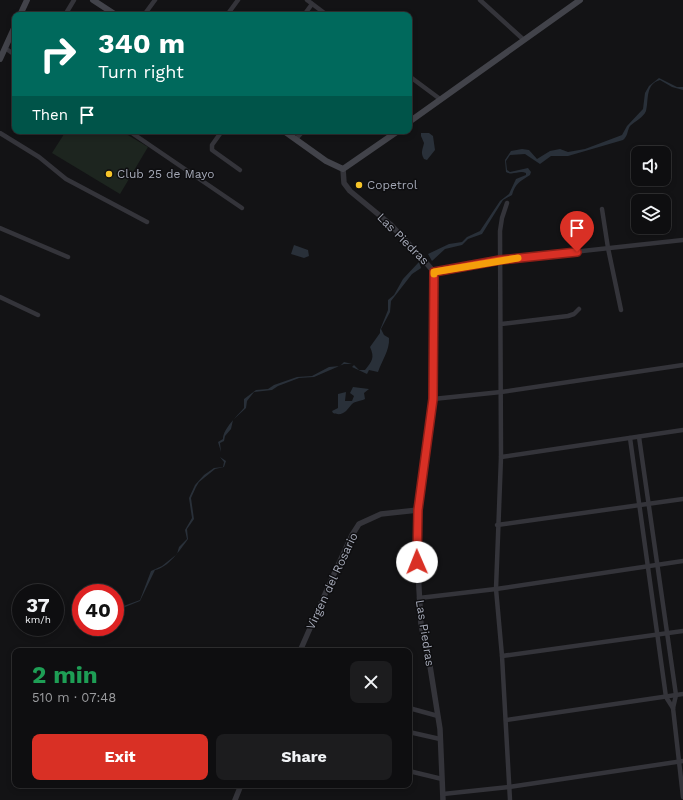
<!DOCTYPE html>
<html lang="en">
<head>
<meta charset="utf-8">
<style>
	body { margin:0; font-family:"Work Sans",sans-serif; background:#1c1c1e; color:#f1f3f6; height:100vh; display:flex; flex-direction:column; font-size:15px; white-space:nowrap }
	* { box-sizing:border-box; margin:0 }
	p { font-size:13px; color:#9b9c9f }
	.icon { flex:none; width:22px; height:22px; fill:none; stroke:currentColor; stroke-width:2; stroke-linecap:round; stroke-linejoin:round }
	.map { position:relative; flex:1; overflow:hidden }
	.drawer { position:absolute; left:12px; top:648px; width:400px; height:140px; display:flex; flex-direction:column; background:#0e0e10; border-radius:8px; box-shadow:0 2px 6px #0003,0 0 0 1px #2e2e30 }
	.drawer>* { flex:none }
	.top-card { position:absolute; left:12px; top:12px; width:400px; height:122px; border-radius:8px; box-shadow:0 2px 6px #0003,0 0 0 1px #2e2e30; background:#00695c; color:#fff; overflow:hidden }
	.tools { position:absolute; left:631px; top:146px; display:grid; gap:8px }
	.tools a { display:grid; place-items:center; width:40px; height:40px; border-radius:8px; background:#0e0e10; box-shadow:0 2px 6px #0003,0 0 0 1px #2e2e30; font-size:20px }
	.speed { position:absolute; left:12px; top:584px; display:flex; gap:8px; font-size:20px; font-weight:700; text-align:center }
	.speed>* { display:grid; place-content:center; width:52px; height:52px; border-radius:50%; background:#0e0e10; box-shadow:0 2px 6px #0003,0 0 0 1px #2e2e30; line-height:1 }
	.speed small { font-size:10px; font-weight:400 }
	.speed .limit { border:6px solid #d22; background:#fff; color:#111 }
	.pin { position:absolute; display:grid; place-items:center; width:34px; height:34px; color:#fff; margin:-41px -17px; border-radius:50% 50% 50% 0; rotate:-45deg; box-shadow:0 0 4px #0007 }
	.pin .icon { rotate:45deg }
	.me { position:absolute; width:44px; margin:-22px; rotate:359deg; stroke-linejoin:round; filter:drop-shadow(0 0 3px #0008) }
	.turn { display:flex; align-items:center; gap:14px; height:84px; padding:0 20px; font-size:18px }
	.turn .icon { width:52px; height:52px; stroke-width:2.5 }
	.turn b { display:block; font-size:28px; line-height:34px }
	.then { display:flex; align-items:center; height:38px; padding:0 20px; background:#0003; gap:8px; font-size:15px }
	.round { display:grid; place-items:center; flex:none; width:42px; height:42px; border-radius:8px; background:#1c1c1e }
	.summary { display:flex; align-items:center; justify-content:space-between; height:68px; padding:0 20px }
	h1 { font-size:24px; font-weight:700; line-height:30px; color:#1e9e55 }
	.button { display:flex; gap:8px; margin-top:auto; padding:8px 20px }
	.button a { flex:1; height:46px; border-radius:8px; background:#d93025; color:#fff; font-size:16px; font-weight:700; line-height:46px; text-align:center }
	.button a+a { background:#1c1c1e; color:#f1f3f6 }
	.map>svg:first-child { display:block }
</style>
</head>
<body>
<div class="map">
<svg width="683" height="800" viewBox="0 0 683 800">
	<rect width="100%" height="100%" fill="#131315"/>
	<polygon fill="#1d251f" points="66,131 121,131 148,147 120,194 52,153"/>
	<g fill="#293039">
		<path d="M659,78l18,9h6v3l-11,-3 -12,-7c-15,4 -11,20 -14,31 -3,7 -11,10 -16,15 -3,5 -2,10 -7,14l-55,16h-17l-11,8 -15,-10 -15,1 -4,6 1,9 3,2 18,-4 3,4 -1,3c-9,6 -15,8 -18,20l-9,5 -21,34 -14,5 -6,6 -17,4 -13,12 -4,-7 21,-10 13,-2 5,-5 13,-6 20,-30 9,-7 7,-15 10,-4v-2c-7,-3 -13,3 -20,-1l-1,-12 6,-9 11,-2 7,1 8,9 13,-8 10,-2 8,3 17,-3 37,-14 5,-9 16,-17 2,-16 4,-7z"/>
		<path d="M421,133h8l4,3 2,14 -8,10 -3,-1c-4,-7 -1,-10 0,-16l-3,-7z"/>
		<polygon points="294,245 308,250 309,256 304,258 291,254"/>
		<path d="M419,262l2,6 -9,6 -21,27 -1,11 -9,17 3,6 5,3c1,12 -8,24 -11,34l-9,-2 -2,4 -15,-7 2,-2 5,5h6c7,-9 10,-12 5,-23l10,-14v-3l8,-20v-10l6,-5 9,-16z"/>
		<path d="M344,362l8,2h-8l-30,13 -15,1 -21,8 -6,4 -18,2 -7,9 -1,7 -13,12 -2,9 -6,7 -1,5 -4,2 1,9 -3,-10 5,-3c0,-10 14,-23 21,-31v-9l12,-9 12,-1 6,-4 23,-8 15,-1 17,-9 11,-1z"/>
		<path d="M353,387l16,2 -5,4 1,6c-4,2 -10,2 -13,5 -5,6 -9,13 -19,9l-1,-2 6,-3v-14l8,-2 -1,9h7l2,-5 -4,-3z"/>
		<path d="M220,457l6,4 -2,6 -9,2 -16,13 -3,5 -5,11 3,21 -7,10 1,10c-8,11 -20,29 -33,31l-15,31 -20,8 -5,6 6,-8 19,-7 11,-29 11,-5 15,-12 2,-7 8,-8 -2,-9 7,-12 -3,-20 6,-13 9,-10 10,-7 9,-1 1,-5z"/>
	</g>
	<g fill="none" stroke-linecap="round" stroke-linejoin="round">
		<g stroke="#34343a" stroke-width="4.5">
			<polyline points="307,0 327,15"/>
			<polyline points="480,0 524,40"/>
			<polyline points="65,15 74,0"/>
			<polyline points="144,15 155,0"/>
			<polyline points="227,15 238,0"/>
			<polyline points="304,15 312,4"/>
			<polyline points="5,48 15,55"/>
			<polyline points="409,76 440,99"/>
			<polyline points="129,131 242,208"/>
			<polyline points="222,131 212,145 212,150 240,170"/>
			<polyline points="0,133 39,157 66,179 147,222"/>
			<polyline points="296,139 303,131"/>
			<polyline points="507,203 502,218 500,231 501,457 496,589 502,656 510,800"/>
			<polyline points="602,209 608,248 621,310"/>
			<polyline points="0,228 68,257"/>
			<polyline points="434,272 500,260 683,240"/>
			<polyline points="0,297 38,315"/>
			<polyline points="501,324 568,316 574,314 579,309"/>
			<polyline points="433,399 501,392 683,365"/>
			<polyline points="639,437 676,695 673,708 683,797"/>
			<polyline points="630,438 666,697 673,708"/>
			<polyline points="501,457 683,430"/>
			<polyline points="497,525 683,499"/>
			<polyline points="419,598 496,589 683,561"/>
			<polyline points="502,656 683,631"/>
			<polyline points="409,708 438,716"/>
			<polyline points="506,720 683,694"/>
			<polyline points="409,732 440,739"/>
			<polyline points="409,771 442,779"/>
			<polyline points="443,794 509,787 683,761"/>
		</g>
		<g stroke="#34343a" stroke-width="5.5">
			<polyline points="343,169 344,183 350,191 390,224 422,258 434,272 432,415 416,534 421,625 430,666 440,729 443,800"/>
			<polyline points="300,651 329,585 352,535 359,524 381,514 418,510"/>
			<polyline points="235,800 241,785"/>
		</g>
		<g stroke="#42434a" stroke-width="6">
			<polyline points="93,0 116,15"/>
			<polyline points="20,15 27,0"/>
			<polyline points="0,59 15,26"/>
			<polyline points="409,122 580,0"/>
			<polyline points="284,131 326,161 343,169 398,131"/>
		</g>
	</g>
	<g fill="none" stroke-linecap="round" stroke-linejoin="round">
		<defs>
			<polyline id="route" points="417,562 418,510 433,399 434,272 500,260 577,252"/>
		</defs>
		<use href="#route" stroke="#8d1f18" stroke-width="10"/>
		<use href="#route" stroke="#d93025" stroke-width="7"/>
		<polyline stroke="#f59e0b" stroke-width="7" points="434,274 434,272 518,258"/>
	</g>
	<g fill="#f7c529" stroke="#0e0e10" stroke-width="1.5">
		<circle cx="109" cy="174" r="4"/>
		<circle cx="359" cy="185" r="4"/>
	</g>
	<g text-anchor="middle" stroke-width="3" stroke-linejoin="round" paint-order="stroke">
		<g font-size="12" fill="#a4a8b6" stroke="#0e0e10" text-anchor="start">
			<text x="117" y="178">Club 25 de Mayo</text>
			<text x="367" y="189">Copetrol</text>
		</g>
		<g font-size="12" fill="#a4a8b6" stroke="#0e0e10">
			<text transform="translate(403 239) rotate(45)" y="4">Las Piedras</text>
			<text transform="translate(332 581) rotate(-65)" y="4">Virgen del Rosario</text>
			<text transform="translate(425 633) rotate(81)" y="4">Las Piedras</text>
		</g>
	</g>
</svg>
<div class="tools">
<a><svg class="icon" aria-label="sound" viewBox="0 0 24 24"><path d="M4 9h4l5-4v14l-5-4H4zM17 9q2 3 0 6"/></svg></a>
<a><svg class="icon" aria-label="layers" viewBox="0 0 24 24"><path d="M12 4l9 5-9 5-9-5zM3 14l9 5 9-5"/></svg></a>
</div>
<div class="speed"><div>37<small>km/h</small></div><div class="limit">40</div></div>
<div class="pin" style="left:577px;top:252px;background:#d93025"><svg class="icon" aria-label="arrive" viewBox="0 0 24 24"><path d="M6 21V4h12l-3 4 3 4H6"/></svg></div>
<svg class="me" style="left:417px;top:562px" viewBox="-20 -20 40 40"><circle r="19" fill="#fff"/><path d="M0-13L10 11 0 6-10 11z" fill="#d93025"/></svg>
<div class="top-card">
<div class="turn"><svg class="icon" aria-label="right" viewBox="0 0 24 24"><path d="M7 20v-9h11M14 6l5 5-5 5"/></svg><div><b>340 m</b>Turn right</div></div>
<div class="then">Then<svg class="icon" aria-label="arrive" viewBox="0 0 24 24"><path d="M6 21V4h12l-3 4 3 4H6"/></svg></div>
</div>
<section class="drawer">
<div class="summary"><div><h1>2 min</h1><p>510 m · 07:48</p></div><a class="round"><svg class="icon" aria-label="close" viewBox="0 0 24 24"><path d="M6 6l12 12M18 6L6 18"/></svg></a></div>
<div class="button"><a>Exit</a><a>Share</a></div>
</section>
</div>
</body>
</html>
